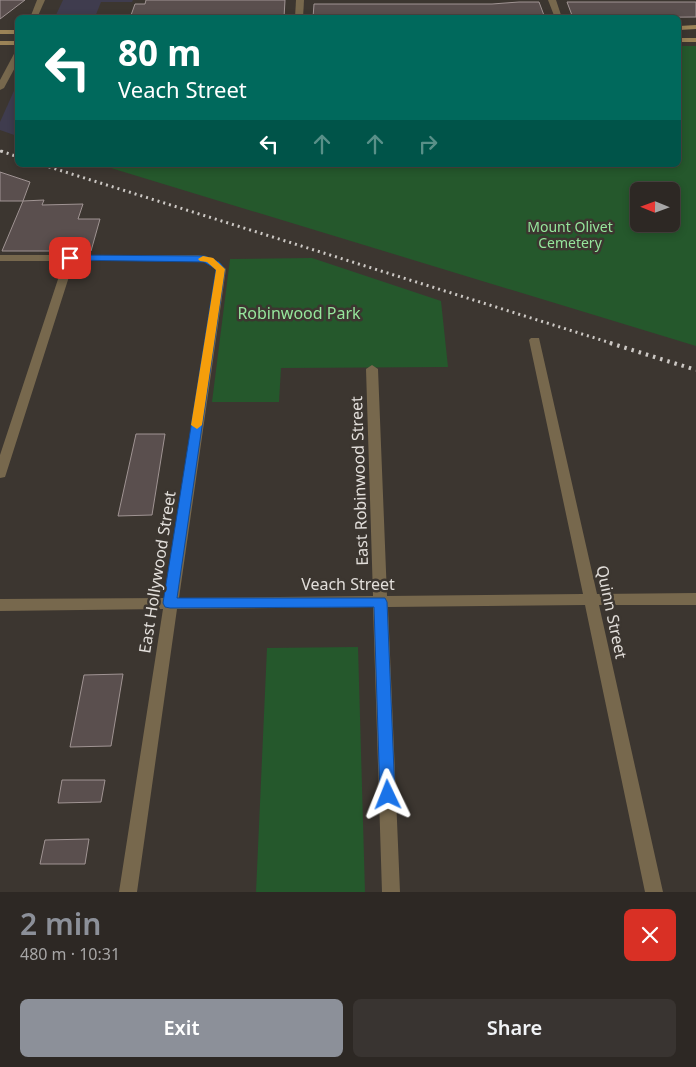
<!DOCTYPE html>
<html lang="en">
<head>
<meta charset="utf-8">
<style>
	body { margin:0; font-family:"Noto Sans",sans-serif; background:#393431; color:#f1f3f6; height:100vh; display:flex; flex-direction:column; font-size:19px; white-space:nowrap }
	* { box-sizing:border-box; margin:0 }
	p { font-size:16px; color:#a7a6a6 }
	.icon { flex:none; width:28px; height:28px; fill:none; stroke:currentColor; stroke-width:2; stroke-linecap:round; stroke-linejoin:round }
	.map { position:relative; height:892px; overflow:hidden }
	.side { display:flex; flex-direction:column; background:#2d2824; flex:1 }
	.side>* { flex:none }
	.top-card { position:absolute; left:15px; top:15px; width:666px; height:152px; border-radius:8px; box-shadow:0 2px 8px #0003,0 0 0 1px #484441; background:#00695c; color:#fff; overflow:hidden }
	.needle { width:32px; rotate:271deg }
	.tools { position:absolute; left:630px; top:182px; display:grid; gap:10px }
	.tools a { display:grid; place-items:center; width:50px; height:50px; border-radius:8px; background:#2d2824; box-shadow:0 2px 8px #0003,0 0 0 1px #484441; font-size:25px }
	.pin { position:absolute; display:grid; place-items:center; width:42px; height:42px; color:#fff; margin:-21px; border-radius:10px; box-shadow:0 2px 8px #0006 }
	.me { position:absolute; width:55px; margin:-28px; rotate:358deg; stroke-linejoin:round; filter:drop-shadow(0 0 4px #0008) }
	.turn { display:flex; align-items:center; gap:18px; height:105px; padding:0 20px; font-size:22px }
	.turn .icon { width:65px; height:65px; stroke-width:2.5 }
	.turn b { display:block; font-size:35px; line-height:42px }
	.lanes { display:flex; align-items:center; height:48px; padding:0 20px; background:#0003; justify-content:center; gap:25px; direction:ltr }
	.lanes .off { opacity:.35 }
	.round { display:grid; place-items:center; flex:none; width:52px; height:52px; border-radius:8px; background:#393431 }
	.headline { display:flex; align-items:center; justify-content:space-between; height:85px; padding:0 20px }
	h1 { font-size:30px; font-weight:600; line-height:38px; color:#8c9099 }
	.action { display:flex; gap:10px; margin-top:auto; padding:10px 20px }
	.action a { flex:1; height:58px; border-radius:8px; background:#8c9099; color:#fff; font-size:20px; font-weight:600; line-height:58px; text-align:center }
	.action a+a { background:#393431; color:#f1f3f6 }
	.map>svg:first-child { display:block }
</style>
</head>
<body>
<div class="map">
<svg width="696" height="892" viewBox="0 0 696 892">
	<rect width="100%" height="100%" fill="#3c3630"/>
	<g fill="#3f3c4e">
		<polygon points="63,0 133,0 132,2 101,2 95,17 55,17"/>
		<polygon points="17,84 18,136 17,136 0,130 0,122"/>
	</g>
	<g fill="#25582c" fill-rule="evenodd">
		<path d="M679,46h17v300l-595,-181h578zM639,191h32v33h-32z"/>
		<polygon points="312,258 441,301 448,367 281,368 279,402 212,402 230,259"/>
		<polygon points="358,647 365,892 256,892 267,648"/>
	</g>
	<g fill="#5a4f4e" stroke="#a09493">
		<polygon points="0,0 25,0 0,19"/>
		<polygon points="146,0 285,0 284,18 130,18 135,4 145,4"/>
		<polygon points="519,2 539,2 545,18 313,18 314,4 492,4"/>
		<polygon points="567,2 696,2 696,17 573,18"/>
		<polygon points="0,172 30,182 23,201 0,201"/>
		<polygon points="44,200 42,205 83,204 78,219 100,219 91,251 2,251 23,201"/>
		<polygon points="136,434 165,434 152,515 118,516"/>
		<polygon points="123,674 111,746 70,747 84,675"/>
		<polygon points="62,780 105,780 101,802 58,803"/>
		<polygon points="89,839 85,864 40,864 45,840"/>
	</g>
	<g fill="none" stroke-linecap="round" stroke-linejoin="round">
		<g fill="#77684d" fill-rule="evenodd">
			<polygon points="296,0 304,0 303,18 295,18"/>
			<polygon points="548,0 556,0 562,18 555,18"/>
			<polygon points="0,255 198,255 213,258 226,269 179,598 373,596 366,369 372,365 378,369 387,596 583,594 529,340 531,338 539,338 597,594 696,593 696,605 599,605 663,892 645,892 585,605 388,607 400,892 382,892 373,607 177,609 137,892 119,892 163,609 0,611 0,599 165,598 216,270 206,262 198,261 74,261 6,474 5,477 0,478 0,455 64,261 0,261"/>
		</g>
		<g fill="#77684d" fill-rule="evenodd">
			<polygon points="37,0 45,0 37,18 30,18"/>
			<polygon points="15,52 18,52 18,62 4,88 0,90 0,80"/>
		</g>
		<g fill="#9b8357" fill-rule="evenodd">
			<polygon points="696,25 696,29 679,30 679,26"/>
			<rect x="0" y="30" width="18" height="4"/>
			<rect x="679" y="38" width="17" height="4"/>
			<rect x="0" y="41" width="18" height="4"/>
		</g>
		<polyline stroke="#ccc8c4" stroke-width="2.5" stroke-dasharray="2 3" stroke-linecap="butt" points="0,151 4,152"/>
		<g stroke="#ccc8c4" stroke-width="3" stroke-dasharray="2 4" stroke-linecap="butt">
			<polyline points="1,151 18,157"/>
			<polyline points="43,165 614,344"/>
		</g>
		<polyline stroke="#ccc8c4" stroke-width="4" stroke-dasharray="2.5 5" stroke-linecap="butt" points="610,343 696,370"/>
	</g>
	<polygon fill="#1a73e8" stroke="#114b97" points="70,255 205,256 219,262 225,269 177,598 385,598 387,602 395,795 393,800 388,802 382,800 380,795 374,607 170,608 165,607 163,603 216,269 204,262 66,260 65,258"/>
	<polygon fill="#f59e0b" points="203,256 213,258 225,269 202,425 197,429 191,425 216,270 207,262 200,261 198,259"/>
	<g text-anchor="middle" stroke-width="5" stroke-linejoin="round" paint-order="stroke">
		<g font-size="14" fill="#96e69c" stroke="#3c3630">
			<text x="570" y="232">Mount Olivet<tspan x="570" dy="16">Cemetery</tspan></text>
		</g>
		<g font-size="16" fill="#96e69c" stroke="#3c3630">
			<text x="299" y="319">Robinwood Park</text>
		</g>
		<g font-size="16" fill="#e2deda" stroke="#3c3630">
			<text transform="translate(359 481) rotate(-92)" y="6">East Robinwood Street</text>
			<text transform="translate(157 572) rotate(-81)" y="6">East Hollywood Street</text>
			<text x="348" y="590">Veach Street</text>
			<text transform="translate(612 612) rotate(78)" y="6">Quinn Street</text>
		</g>
	</g>
</svg>
<div class="tools">
<a><svg class="needle" viewBox="-14 -14 28 28"><path d="M0-13l5 13h-10z" fill="#e53935"/><path d="M0 13l5-13h-10z" fill="#a7a6a6"/></svg></a>
</div>
<div class="pin" style="left:70px;top:258px;background:#d93025"><svg class="icon" aria-label="arrive" viewBox="0 0 24 24"><path d="M6 21V4h12l-3 4 3 4H6"/></svg></div>
<svg class="me" style="left:388px;top:795px" viewBox="-20 -20 40 40"><path d="M0-17L14 15 0 8-14 15z" fill="#1a73e8" stroke="#fff" stroke-width="4"/></svg>
<div class="top-card">
<div class="turn"><svg class="icon" aria-label="left" viewBox="0 0 24 24"><path d="M17 20v-9H6M10 6l-5 5 5 5"/></svg><div><b>80 m</b>Veach Street</div></div>
<div class="lanes"><svg class="icon" aria-label="left" viewBox="0 0 24 24"><path d="M17 20v-9H6M10 6l-5 5 5 5"/></svg><svg class="icon off" aria-label="ahead" viewBox="0 0 24 24"><path d="M12 20V5M6 11l6-6 6 6"/></svg><svg class="icon off" aria-label="ahead" viewBox="0 0 24 24"><path d="M12 20V5M6 11l6-6 6 6"/></svg><svg class="icon off" aria-label="right" viewBox="0 0 24 24"><path d="M7 20v-9h11M14 6l5 5-5 5"/></svg></div>
</div>
</div>
<section class="side">
<div class="headline"><div><h1>2 min</h1><p>480 m · 10:31</p></div><a class="round" style="background:#d93025;color:#fff"><svg class="icon" aria-label="close" viewBox="0 0 24 24"><path d="M6 6l12 12M18 6L6 18"/></svg></a></div>
<div class="action"><a>Exit</a><a>Share</a></div>
</section>
</body>
</html>
